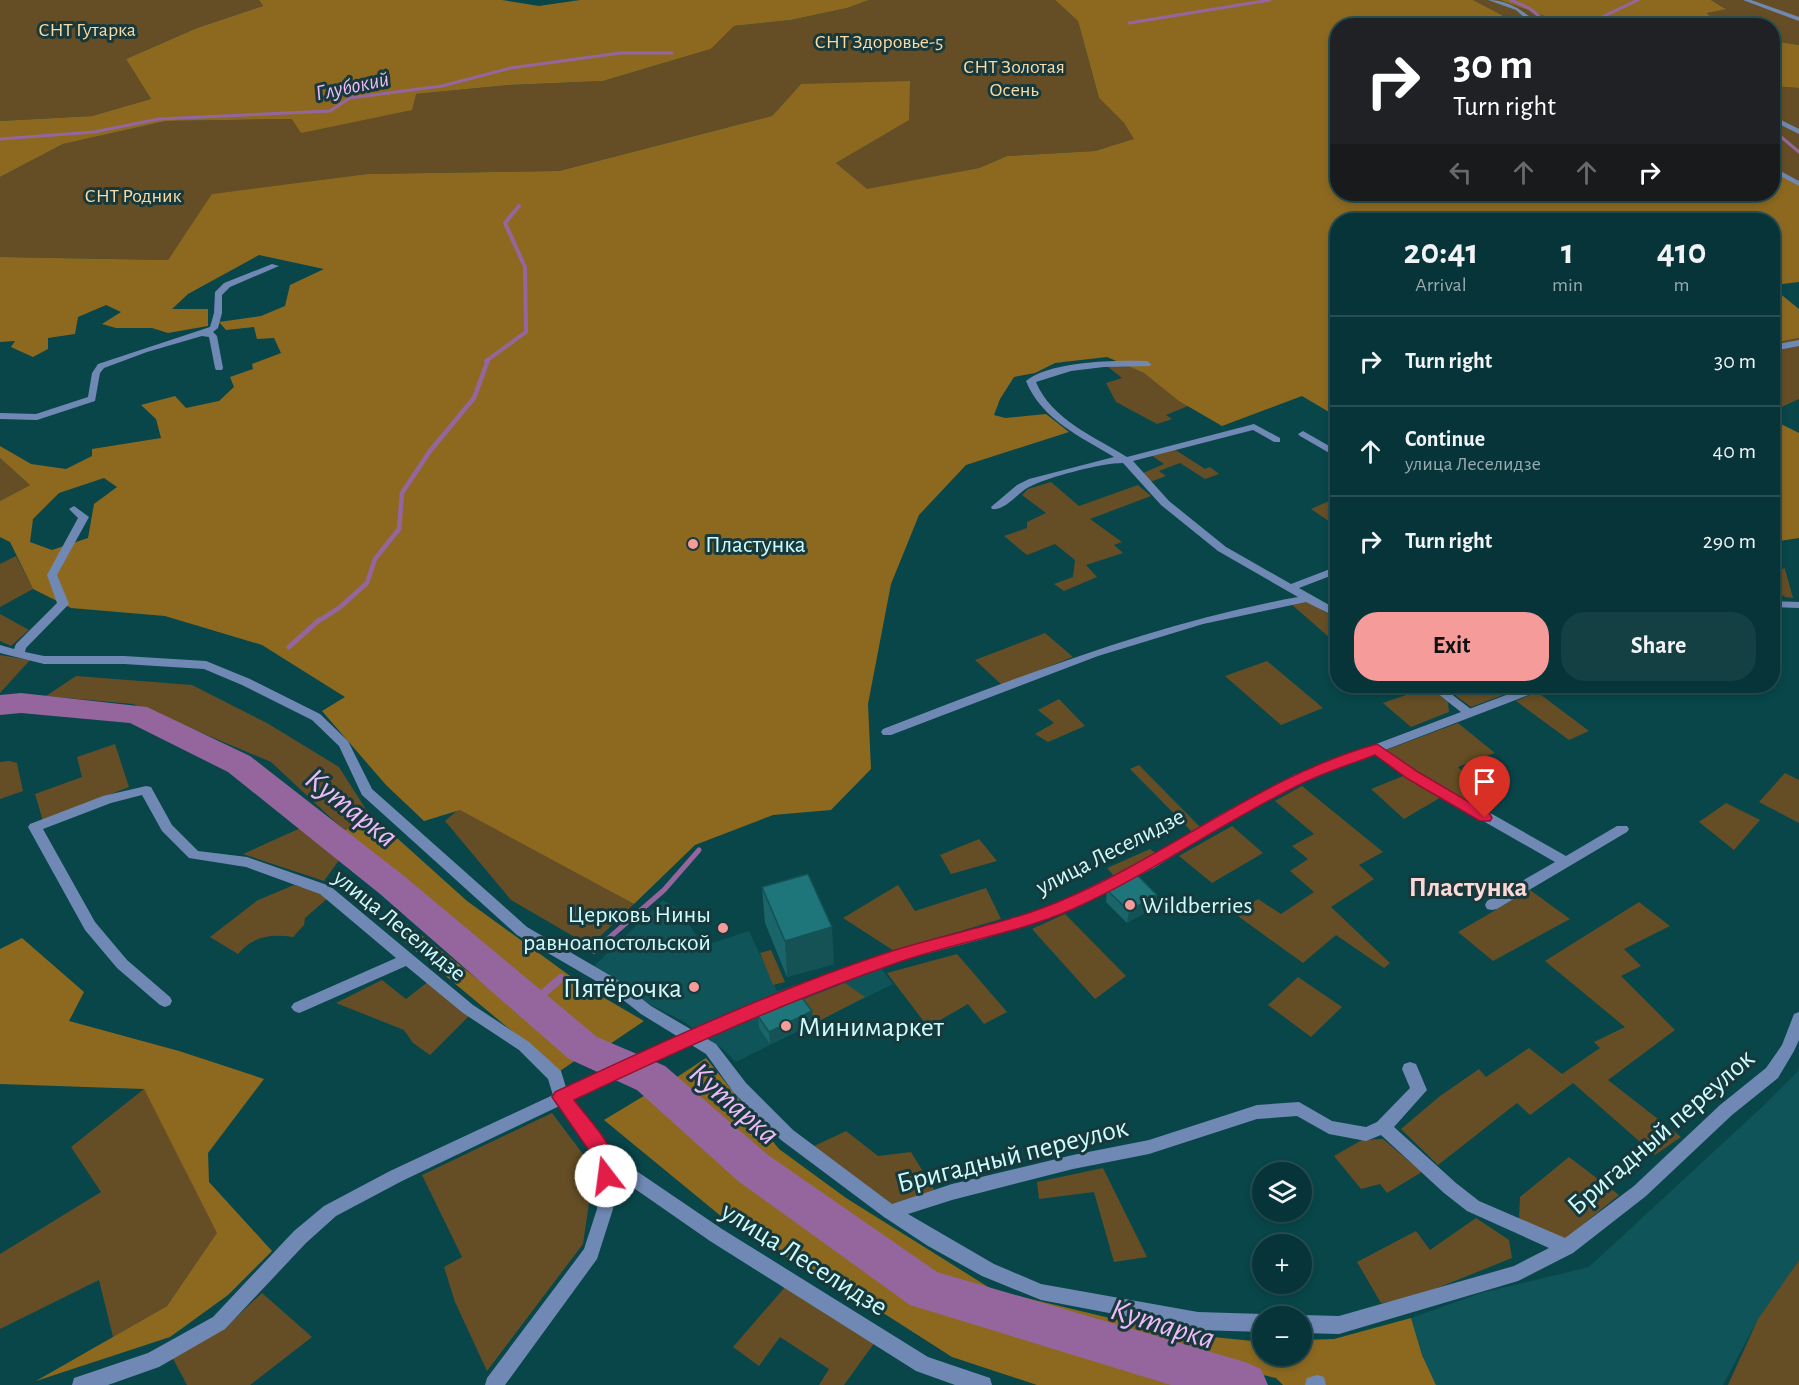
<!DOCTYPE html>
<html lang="en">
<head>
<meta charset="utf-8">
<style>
	body { margin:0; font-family:"Alegreya Sans",sans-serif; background:#143f43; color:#f1f3f6; height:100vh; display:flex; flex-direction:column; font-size:22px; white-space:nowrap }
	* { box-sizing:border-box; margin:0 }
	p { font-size:20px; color:#98aaae }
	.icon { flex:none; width:33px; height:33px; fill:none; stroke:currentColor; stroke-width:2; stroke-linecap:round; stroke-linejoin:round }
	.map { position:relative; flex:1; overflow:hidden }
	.side { position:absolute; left:1330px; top:213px; width:450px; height:480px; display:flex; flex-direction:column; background:#063438; border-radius:24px; box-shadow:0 3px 9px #0003,0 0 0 2px #274f53 }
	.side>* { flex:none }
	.guide { position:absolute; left:1330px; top:18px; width:450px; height:183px; border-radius:24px; box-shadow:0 3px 9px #0003,0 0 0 2px #274f53; background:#202124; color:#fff; overflow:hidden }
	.tools { position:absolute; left:1252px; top:1162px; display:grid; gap:12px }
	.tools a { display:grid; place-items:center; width:60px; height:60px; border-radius:50%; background:#063438; box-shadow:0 3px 9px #0003,0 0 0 2px #274f53; font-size:30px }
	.pin { position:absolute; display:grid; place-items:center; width:51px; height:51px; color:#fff; margin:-62px -26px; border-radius:50% 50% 50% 0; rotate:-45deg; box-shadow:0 0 6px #0007 }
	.pin .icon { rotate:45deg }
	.me { position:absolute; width:66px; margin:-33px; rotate:345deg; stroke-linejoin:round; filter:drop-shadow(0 0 4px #0008) }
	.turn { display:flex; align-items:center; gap:21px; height:126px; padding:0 24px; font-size:27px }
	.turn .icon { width:78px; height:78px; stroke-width:2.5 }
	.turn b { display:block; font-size:42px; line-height:51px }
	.lanes { display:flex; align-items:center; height:57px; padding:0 24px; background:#0003; justify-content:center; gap:30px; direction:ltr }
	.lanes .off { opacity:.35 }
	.eta { display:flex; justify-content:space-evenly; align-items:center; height:102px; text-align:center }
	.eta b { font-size:36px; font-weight:700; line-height:42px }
	.cta { display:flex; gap:12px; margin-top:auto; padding:12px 24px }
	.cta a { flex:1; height:69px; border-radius:24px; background:#f59b9a; color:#111; font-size:24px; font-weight:700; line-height:69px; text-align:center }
	.cta a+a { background:#143f43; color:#f1f3f6 }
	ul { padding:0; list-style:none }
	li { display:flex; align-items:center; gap:18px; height:90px; padding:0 24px; border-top:2px solid #274f53 }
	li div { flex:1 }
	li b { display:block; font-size:22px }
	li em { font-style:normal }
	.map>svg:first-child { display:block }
</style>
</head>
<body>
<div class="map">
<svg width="1799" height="1385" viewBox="0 0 1799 1385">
	<rect width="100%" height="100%" fill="#08464a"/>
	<g fill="#0e5458">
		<polygon points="663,900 680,910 703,946 749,931 777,991 873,958 893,984 736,1062 723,1049 681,1020 639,999 592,968"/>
		<polygon points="1799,1065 1799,1260 1758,1319 1723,1385 1436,1385 1422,1355 1411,1318 1481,1293 1589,1267 1763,1106 1798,1071"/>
	</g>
	<g fill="#654e25">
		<polygon points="0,0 259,0 263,6 197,28 126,59 151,99 92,116 0,121"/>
		<polygon points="869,0 1055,0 1078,21 1099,98 1124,123 1135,139 1095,151 1007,156 979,168 867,190 836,163 908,120 801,84 772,116 559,171 367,174 213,194 168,260 0,257 0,177 63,144 166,121 293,119 416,94 509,85 603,81 711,49 734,26 791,20 847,8"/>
		<polygon points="1473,0 1500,0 1569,25 1505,25 1502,15"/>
		<polygon points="1711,0 1799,0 1799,45 1773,41 1773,26 1717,25 1707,13 1725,8"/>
		<polygon points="1773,86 1799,88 1799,182 1773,170"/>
		<polygon points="1799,338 1799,399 1773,411 1773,343"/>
		<polygon points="1126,365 1144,373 1188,406 1166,415 1172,419 1157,424 1116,402 1106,383 1122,378 1107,366"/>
		<polygon points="1174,449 1205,469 1210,467 1219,474 1205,479 1180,463 1159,471 1166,476 1150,482 1143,473 1164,464 1151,455"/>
		<polygon points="0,458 30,485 0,501"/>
		<polygon points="1051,482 1079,506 1138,485 1151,496 1090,519 1122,542 1114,545 1123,553 1086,565 1097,577 1064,591 1054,584 1073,577 1075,560 1055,544 1027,555 1004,536 1027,528 1027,522 1046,513 1022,495 1028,489"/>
		<polygon points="1338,497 1338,522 1333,524 1311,509"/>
		<polygon points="16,556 33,589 0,607 0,564"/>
		<polygon points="1785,568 1785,569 1793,598 1785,597 1773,588 1773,572"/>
		<polygon points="1306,600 1338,620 1338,645 1290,603"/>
		<polygon points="0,614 29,630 11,646 0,641"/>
		<polygon points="1045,633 1073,657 1002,685 975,660"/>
		<polygon points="0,655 30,660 0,693"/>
		<polygon points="1267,661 1323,708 1281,725 1225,676"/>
		<polygon points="76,676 192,685 267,723 339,767 367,811 345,831 271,762 133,704 46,696"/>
		<polygon points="1443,686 1527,686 1471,707"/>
		<polygon points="1429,687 1448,702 1449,712 1411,727 1383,703"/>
		<polygon points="1537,692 1589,731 1569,740 1516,701"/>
		<polygon points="1059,699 1085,726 1048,742 1035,734 1054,723 1038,710"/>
		<polygon points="1458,723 1495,753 1458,767 1488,795 1466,804 1424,780 1386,750"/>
		<polygon points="115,744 129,787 43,821 35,794 82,777 77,757"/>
		<polygon points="9,761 17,763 23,791 0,799 0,762"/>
		<polygon points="1139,765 1202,829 1194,834 1130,769"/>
		<polygon points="1785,773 1799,780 1799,823 1759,802"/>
		<polygon points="1408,774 1443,796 1404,819 1371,789"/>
		<polygon points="1302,786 1383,852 1359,865 1374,879 1331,907 1390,963 1384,968 1336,935 1303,963 1235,914 1258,899 1281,914 1314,892 1290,871 1308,859 1292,846 1314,834 1275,801"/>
		<polygon points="1726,803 1760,820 1734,850 1699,822"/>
		<polygon points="459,809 634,904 590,946 511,900 445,821"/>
		<polygon points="305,826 342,856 324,881 243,854"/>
		<polygon points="1232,826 1263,853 1212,883 1179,856"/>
		<polygon points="979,839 997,861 951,874 940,855"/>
		<polygon points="1150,849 1158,855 1115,877 1107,868"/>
		<path d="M294,885l23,6 11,7 -23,20 -1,7 -11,12c-22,-3 -40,-1 -55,17l-28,-17 48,-37z"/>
		<polygon points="898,885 915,911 986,888 1001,919 894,951 843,918"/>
		<polygon points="1530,890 1570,919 1493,961 1458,932"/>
		<polygon points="1639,902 1670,926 1624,949 1641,966 1621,976 1675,1030 1608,1080 1681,1137 1655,1155 1573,1083 1530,1115 1517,1103 1438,1165 1401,1129 1440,1096 1479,1069 1486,1077 1529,1048 1562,1074 1600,1048 1594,1042 1625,1027 1545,961"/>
		<polygon points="1065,914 1126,976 1095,999 1032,929"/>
		<polygon points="771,950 785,982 773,985 760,953"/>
		<polygon points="957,954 1007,1012 984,1024 968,1004 928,1027 887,973"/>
		<polygon points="1298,977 1342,1007 1311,1037 1268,1005"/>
		<polygon points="382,980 406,999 429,981 469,1016 430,1055 413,1043 404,1030 336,1003"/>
		<polygon points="845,983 865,997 817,1022 802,1000"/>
		<polygon points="144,1089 218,1233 167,1306 113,1337 99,1280 0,1329 0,1254 101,1192 71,1147"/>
		<polygon points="552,1113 592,1166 589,1203 583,1244 487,1371 455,1302 444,1267 462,1257 422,1175"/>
		<polygon points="846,1131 878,1156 911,1152 935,1191 889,1205 812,1147"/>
		<polygon points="1383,1139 1422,1172 1387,1193 1380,1184 1361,1189 1334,1156 1362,1140"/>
		<polygon points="1569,1157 1619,1195 1564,1240 1519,1220 1520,1197"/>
		<polygon points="1103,1168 1147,1257 1114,1262 1094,1192 1039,1199 1037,1182"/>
		<polygon points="1476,1218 1509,1240 1512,1258 1410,1299 1381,1303 1357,1262 1416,1231 1430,1250"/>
		<polygon points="1799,1260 1799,1385 1728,1385 1758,1319"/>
		<polygon points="786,1286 875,1342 844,1385 819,1385 829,1369 780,1337 759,1366 733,1347"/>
		<polygon points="262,1293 312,1337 250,1385 187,1385 171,1355 231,1322"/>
	</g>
	<g fill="#8d6920" fill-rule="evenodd">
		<polygon points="259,0 502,0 539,6 580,0 869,0 847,8 791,20 734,26 711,49 603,81 509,85 416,94 412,110 301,133 292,119 166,121 63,144 0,177 0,121 92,116 151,99 126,59 197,28 263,6"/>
		<path d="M1055,0h418l29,15 3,10 -167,1v168h435v-24l26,12v100l-26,3v-65h-435v193l-9,-1 -27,-16 -80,30 -43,-25 -35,-28 -37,-16 -52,6 -20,10 -21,4 -14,22 -6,16 11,3 41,-4 23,18 -103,33 -47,50 -28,69 -23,120 3,65 -40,41 -58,5 -78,30 -61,59 -174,-94 -36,11 -38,-36 -64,-74 23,-14 -83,-52 -97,-29 -94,-8 -38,-19 -23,-47 -10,-5v-36l30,-16 -30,-27v-12l31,18 35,5 26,-13v-7l69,-11 -5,-19 -15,-14 34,-9 11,12 33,-7 15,-14 -4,-10 23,-8 -1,-5 29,-11 -7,-15 -17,1 -3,-12 -28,3 -7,-8 42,-6 24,-10 5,-21 34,-16 -65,-14 -71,39 -16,15h36v17l-40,7 -16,-5h-36l-14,-4 19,-12 -15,-7 -28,12 -3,17 -27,4v11l-15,8 -22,-10 4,-6 -15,1v-85l168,3 44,-66 155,-20 192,-3 213,-55 29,-32 109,-3 -1,39 -73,43 31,26 112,-21 28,-12 88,-5 39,-12 -10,-16 -25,-25 -21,-77zM104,478l13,9 -23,17 -6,34 -36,12 -22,-8 3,-23 26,-26z"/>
		<polygon points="1500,0 1711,0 1726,9 1707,13 1717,25 1569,25"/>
		<polygon points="1773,41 1799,45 1799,88 1773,86"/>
		<polygon points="1773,288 1799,309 1799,338 1773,343"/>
		<polygon points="1773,420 1799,433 1799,538 1773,542"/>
		<polygon points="367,811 467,901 584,986 644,1021 604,1048 586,1036 345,831"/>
		<polygon points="407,924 579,1058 560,1071 400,938"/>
		<polygon points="22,938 84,992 69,1021 179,1051 264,1079 208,1153 209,1182 272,1251 228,1295 170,1337 36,1381 167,1306 217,1233 144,1089 0,1084 0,949"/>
		<polygon points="706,1058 779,1149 846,1198 993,1290 1172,1333 1263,1342 1263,1356 1302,1356 1302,1340 1334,1339 1411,1318 1422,1355 1436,1385 1283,1385 1276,1378 1213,1364 933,1286 766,1164 671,1081"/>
		<polygon points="647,1094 687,1134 886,1285 958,1314 1185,1385 1037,1385 952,1357 877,1309 733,1226 604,1120"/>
	</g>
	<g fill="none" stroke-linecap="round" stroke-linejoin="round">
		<g stroke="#95669e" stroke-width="3">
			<polyline points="1511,0 1529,8 1551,26"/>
			<polyline points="1129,23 1270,0"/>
			<polyline points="1583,26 1638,0"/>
			<polyline points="1773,130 1799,152"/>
			<polyline points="0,139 94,132 159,119 330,111 350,98 442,86 511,68 620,53 672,53"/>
		</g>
		<polyline stroke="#95669e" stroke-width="4" points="486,361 526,332 525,267 505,223 519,206"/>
		<polyline stroke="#95669e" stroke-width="4.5" points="317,622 339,608 367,583 375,559 399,529 402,493 430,451 474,398 488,360"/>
		<g stroke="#95669e" stroke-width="5">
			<polyline points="289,647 319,620"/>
			<polyline points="594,951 664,890 699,850"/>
		</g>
		<polyline stroke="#95669e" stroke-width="8" points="531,1004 561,978"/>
		<polygon fill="#95669e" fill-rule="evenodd" points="21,693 147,707 250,756 404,876 597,1037 665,1066 768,1155 937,1272 1245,1362 1261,1369 1268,1385 1171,1385 910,1305 738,1181 637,1090 569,1059 380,894 228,772 130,723 21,713 0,715 0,695"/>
		<g fill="#7089b4" fill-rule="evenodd">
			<path d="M1488,0c22,0 37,12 52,26h-6l-18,-16z"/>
			<polygon points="1743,0 1751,0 1799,17 1799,21"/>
			<polygon points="1773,116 1799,129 1799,134 1773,121"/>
			<polygon points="1773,167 1799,181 1799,186 1773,172"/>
			<polygon points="272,264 279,266 230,287 222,295 222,313 218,328 213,332 217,336 223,368 222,370 216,370 215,368 209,337 202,336 147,352 104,368 100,373 95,401 37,420 0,419 0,413 36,414 88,397 92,373 98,364 210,327 214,313 215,292 224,283"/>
			<polygon points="1799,340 1799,346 1773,351 1773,345"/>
			<path d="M1147,361l4,3 -1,2 -46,1 -33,4 -35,11c15,37 59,55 91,75l127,-33 26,14v4h-6l-21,-12 -120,31 36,40 57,46 65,37 47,-18v7l-39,15 39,22v8l-32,-16 -103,22 -105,32 -207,79h-8l-2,-3 2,-3c136,-52 271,-106 415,-132l-80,-46 -57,-46 -38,-42c-21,0 -76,14 -96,25 -10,6 -22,23 -35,21l-1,-2 26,-22 12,-6 85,-22c-33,-20 -73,-38 -88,-76 24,-20 90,-21 121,-20z"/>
			<polygon points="1303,431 1338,451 1338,458 1300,436 1298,434"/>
			<polygon points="74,506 89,517 57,575 69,604 26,648 25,652 44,656 124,656 206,661 250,679 320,714 348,741 372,789 527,927 618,980 651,1006 716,1044 746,1083 793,1130 892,1204 952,1184 1073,1155 1149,1140 1257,1105 1299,1102 1332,1121 1366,1127 1377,1122 1410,1088 1402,1069 1404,1064 1410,1062 1416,1064 1427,1090 1394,1127 1456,1183 1479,1201 1565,1238 1634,1186 1720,1105 1766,1068 1782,1045 1794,1014 1799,1012 1799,1040 1794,1051 1778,1078 1732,1115 1646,1196 1573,1253 1518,1281 1339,1334 1302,1333 1302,1317 1298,1317 1302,1315 1339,1316 1514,1266 1549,1248 1467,1211 1444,1193 1381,1135 1366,1141 1329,1134 1297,1116 1257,1119 1149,1154 1073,1169 952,1200 908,1214 994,1264 1041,1284 1198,1312 1263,1314 1269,1317 1263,1317 1263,1332 1198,1330 1041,1300 982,1276 928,1246 884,1217 781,1140 734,1093 706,1054 641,1014 608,988 517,935 362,795 339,746 312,720 242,685 204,669 124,664 44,664 0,653 0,645 14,649 16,644 57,603 47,575 78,518 69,509"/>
			<polygon points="1428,686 1441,686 1476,713 1470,717 1466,716"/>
			<polygon points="1377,745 1418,772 1566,856 1617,826 1627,826 1629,829 1627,832 1497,909 1492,910 1487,909 1485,905 1487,901 1555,862 1408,778 1373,752 1371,749 1373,746"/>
			<polygon points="146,786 151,787 172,825 198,851 247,857 330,886 473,1005 529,1042 561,1071 568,1094 613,1155 722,1229 928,1357 990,1378 992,1385 955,1385 916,1371 710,1241 615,1175 613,1209 597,1259 505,1385 485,1385 487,1378 584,1249 597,1209 599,1162 555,1102 548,1079 519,1050 463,1013 406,966 304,1011 299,1013 294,1011 291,1007 294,1003 396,958 320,894 246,867 189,858 162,831 142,795 111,803 43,829 95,922 127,960 170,997 172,1001 170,1005 165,1007 160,1005 117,968 85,930 28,827 30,824 103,796"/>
			<polygon points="1317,1375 1324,1377 1326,1385 1305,1385 1307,1378"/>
		</g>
		<g fill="#7089b4" fill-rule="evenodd">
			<polygon points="1773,601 1799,602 1799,608 1773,607"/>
			<polygon points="1530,686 1546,686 1544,689 1304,781 1231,820 1154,868 1070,910 983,939 892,963 698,1040 402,1181 336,1216 306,1243 225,1329 159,1367 108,1385 72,1385 74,1378 148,1353 213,1317 294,1231 324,1206 390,1171 688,1032 884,954 982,929 1060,902 1144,860 1221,814 1294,775"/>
		</g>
	</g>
	<g fill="#1a6569">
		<polygon points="762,887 834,964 787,977 765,923"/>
		<polygon points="1107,890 1157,895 1155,907 1127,923 1106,902"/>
		<polygon points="812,1011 813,1023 770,1044 759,1028 758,1016"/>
	</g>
	<g fill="#155255">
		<polygon points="1157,895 1155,907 1127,923 1129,911"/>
		<polygon points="832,927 834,964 787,977 785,941"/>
		<polygon points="812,1011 813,1023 770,1044 769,1032"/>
	</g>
	<g fill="#1e757a" stroke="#155255" stroke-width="1.5">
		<polygon points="808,874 832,927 785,941 762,887"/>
		<polygon points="1137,875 1157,895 1129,911 1107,890"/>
		<polygon points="800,995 812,1011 769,1032 758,1016"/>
	</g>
	<path fill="#e11d48" stroke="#92132f" stroke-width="1.5" d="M1377,744l41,28 72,42 2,4 -2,3h-10l-72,-42 -33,-24c-24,9 -49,17 -72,28 -79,38 -150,90 -230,126 -59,26 -123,34 -182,56 -109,38 -214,86 -317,135 15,21 52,54 39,82l-7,3 -7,-3 -2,-20 -45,-65 3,-5c107,-50 219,-102 331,-139 57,-19 118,-28 174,-52 109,-45 201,-125 317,-157z"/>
	<g fill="#f59b9a" stroke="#18393b" stroke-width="2">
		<circle cx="693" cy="544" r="6"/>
		<circle cx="1130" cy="905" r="6"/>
		<circle cx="723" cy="928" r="6"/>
		<circle cx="694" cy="987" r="6"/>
		<circle cx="786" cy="1026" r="6"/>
	</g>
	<g text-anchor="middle" stroke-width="6" stroke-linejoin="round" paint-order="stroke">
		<g font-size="20" fill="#fadaa5" stroke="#18393b">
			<text x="87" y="36">СНТ Гутарка</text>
			<text x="879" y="48">СНТ Здоровье-5</text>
			<text x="1014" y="73">СНТ Золотая<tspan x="1014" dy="23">Осень</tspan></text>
			<text x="133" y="202">СНТ Родник</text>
		</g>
		<g font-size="22" font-style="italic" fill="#efbafa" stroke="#18393b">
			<text transform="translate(352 85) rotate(-12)" y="8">Глубокий</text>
		</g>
		<g font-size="24" fill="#ccfcff" stroke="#18393b" text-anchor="start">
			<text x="705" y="552">Пластунка</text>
			<text x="1142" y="913">Wildberries</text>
			<text x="711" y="922" text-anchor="end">Церковь Нины<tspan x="711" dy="28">равноапостольской</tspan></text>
		</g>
		<g font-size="24" fill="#ccfcff" stroke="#18393b">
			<text transform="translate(1110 851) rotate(-27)" y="8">улица Леселидзе</text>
			<text transform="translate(400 925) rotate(39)" y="8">улица Леселидзе</text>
		</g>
		<g font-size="27" font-weight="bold" fill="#fcd8d7" stroke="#18393b">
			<text x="1468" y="896">Пластунка</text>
		</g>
		<g font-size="28" fill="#ccfcff" stroke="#18393b" text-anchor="end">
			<text x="682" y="997">Пятёрочка</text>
			<text x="798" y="1036" text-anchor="start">Минимаркет</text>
		</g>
		<g font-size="28" fill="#ccfcff" stroke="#18393b">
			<text transform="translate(1660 1131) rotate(-41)" y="10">Бригадный переулок</text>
			<text transform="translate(1012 1154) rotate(-14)" y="10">Бригадный переулок</text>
			<text transform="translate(805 1258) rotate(32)" y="10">улица Леселидзе</text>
		</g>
		<g font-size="32" font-style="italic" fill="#efbafa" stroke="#18393b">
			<text transform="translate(352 807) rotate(38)" y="11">Кутарка</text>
			<text transform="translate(735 1103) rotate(41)" y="11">Кутарка</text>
			<text transform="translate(1163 1323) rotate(17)" y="11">Кутарка</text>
		</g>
	</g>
</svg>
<div class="tools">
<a><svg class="icon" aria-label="layers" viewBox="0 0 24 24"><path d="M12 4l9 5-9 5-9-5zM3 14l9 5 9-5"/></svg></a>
<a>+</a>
<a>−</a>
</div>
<div class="pin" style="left:1485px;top:818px;background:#d93025"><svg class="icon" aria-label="arrive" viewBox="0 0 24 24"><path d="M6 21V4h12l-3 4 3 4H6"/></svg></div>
<svg class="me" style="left:606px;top:1176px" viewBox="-20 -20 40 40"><circle r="19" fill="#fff"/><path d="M0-13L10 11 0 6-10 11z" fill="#e11d48"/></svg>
<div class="guide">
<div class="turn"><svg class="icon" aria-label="right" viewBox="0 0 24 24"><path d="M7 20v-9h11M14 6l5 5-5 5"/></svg><div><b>30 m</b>Turn right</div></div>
<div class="lanes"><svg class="icon off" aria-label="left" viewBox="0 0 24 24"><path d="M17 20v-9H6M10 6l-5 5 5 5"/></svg><svg class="icon off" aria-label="ahead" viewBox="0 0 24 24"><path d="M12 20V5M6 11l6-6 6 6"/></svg><svg class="icon off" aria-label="ahead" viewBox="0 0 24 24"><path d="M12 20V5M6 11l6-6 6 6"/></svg><svg class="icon" aria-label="right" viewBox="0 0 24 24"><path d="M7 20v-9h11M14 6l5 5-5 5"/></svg></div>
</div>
<section class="side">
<div class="eta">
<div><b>20:41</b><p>Arrival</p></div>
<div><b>1</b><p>min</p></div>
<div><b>410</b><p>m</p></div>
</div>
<ul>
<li><svg class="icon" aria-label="right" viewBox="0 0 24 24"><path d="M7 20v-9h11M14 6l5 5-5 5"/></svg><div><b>Turn right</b></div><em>30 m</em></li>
<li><svg class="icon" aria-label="ahead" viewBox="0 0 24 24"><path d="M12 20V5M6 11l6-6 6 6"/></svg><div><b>Continue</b><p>улица Леселидзе</p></div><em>40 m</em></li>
<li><svg class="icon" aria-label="right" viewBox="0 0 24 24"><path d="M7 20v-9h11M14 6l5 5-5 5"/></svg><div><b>Turn right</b></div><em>290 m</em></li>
</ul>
<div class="cta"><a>Exit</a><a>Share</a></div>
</section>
</div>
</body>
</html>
